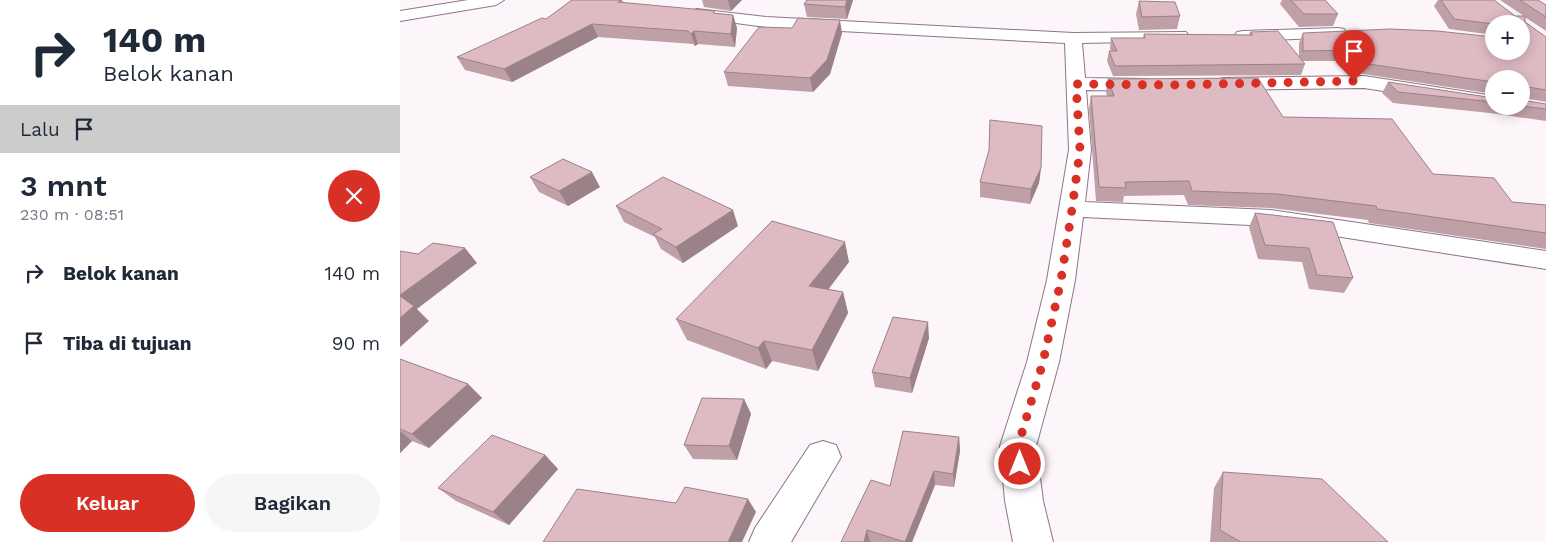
<!DOCTYPE html>
<html lang="id">
<head>
<meta charset="utf-8">
<style>
	body { margin:0; font-family:"Work Sans",sans-serif; background:#f6f6f7; color:#1f2937; height:100vh; display:flex; flex-direction:column; font-size:19px; white-space:nowrap }
	* { box-sizing:border-box; margin:0 }
	p { font-size:16px; color:#747a83 }
	.icon { flex:none; width:28px; height:28px; fill:none; stroke:currentColor; stroke-width:2; stroke-linecap:round; stroke-linejoin:round }
	.map { position:relative; flex:1; overflow:hidden }
	.drawer { display:flex; flex-direction:column; background:#fff; width:400px }
	.drawer>* { flex:none }
	.hud { background:#fff; color:#1f2937; overflow:hidden }
	.controls { position:absolute; left:1085px; top:15px; display:grid; gap:10px }
	.controls a { display:grid; place-items:center; width:45px; height:45px; border-radius:50%; background:#fff; box-shadow:0 2px 12px #0003; font-size:25px }
	.pin { position:absolute; display:grid; place-items:center; width:42px; height:42px; color:#fff; margin:-51px -21px; border-radius:50% 50% 50% 0; rotate:-45deg; box-shadow:0 0 5px #0007 }
	.pin .icon { rotate:45deg }
	.me { position:absolute; width:55px; margin:-28px; rotate:0deg; stroke-linejoin:round; filter:drop-shadow(0 0 4px #0008) }
	.turn { display:flex; align-items:center; gap:18px; height:105px; padding:0 20px; font-size:22px }
	.turn .icon { width:65px; height:65px; stroke-width:2.5 }
	.turn b { display:block; font-size:35px; line-height:42px }
	.then { display:flex; align-items:center; height:48px; padding:0 20px; background:#0003; gap:10px; font-size:19px }
	.round { display:grid; place-items:center; flex:none; width:52px; height:52px; border-radius:26px; background:#f6f6f7 }
	.overview { display:flex; align-items:center; justify-content:space-between; height:85px; padding:0 20px }
	h1 { font-size:30px; font-weight:600; line-height:38px }
	.action { display:flex; gap:10px; margin-top:auto; padding:10px 20px }
	.action a { flex:1; height:58px; border-radius:30px; background:#d93025; color:#fff; font-size:20px; font-weight:600; line-height:58px; text-align:center }
	.action a+a { background:#f6f6f7; color:#1f2937 }
	ul { padding:0; list-style:none }
	li { display:flex; align-items:center; gap:15px; height:70px; padding:0 20px }
	li div { flex:1 }
	li b { display:block; font-size:19px }
	li em { font-style:normal }
	main { display:flex; flex:1; min-height:0 }
	.map>svg:first-child { display:block }
</style>
</head>
<body>
<main>
<section class="drawer">
<div class="hud">
<div class="turn"><svg class="icon" aria-label="right" viewBox="0 0 24 24"><path d="M7 20v-9h11M14 6l5 5-5 5"/></svg><div><b>140 m</b>Belok kanan</div></div>
<div class="then">Lalu<svg class="icon" aria-label="arrive" viewBox="0 0 24 24"><path d="M6 21V4h12l-3 4 3 4H6"/></svg></div>
</div>
<div class="overview"><div><h1>3 mnt</h1><p>230 m · 08:51</p></div><a class="round" style="background:#d93025;color:#fff"><svg class="icon" aria-label="close" viewBox="0 0 24 24"><path d="M6 6l12 12M18 6L6 18"/></svg></a></div>
<ul>
<li><svg class="icon" aria-label="right" viewBox="0 0 24 24"><path d="M7 20v-9h11M14 6l5 5-5 5"/></svg><div><b>Belok kanan</b></div><em>140 m</em></li>
<li><svg class="icon" aria-label="arrive" viewBox="0 0 24 24"><path d="M6 21V4h12l-3 4 3 4H6"/></svg><div><b>Tiba di tujuan</b></div><em>90 m</em></li>
</ul>
<div class="action"><a>Keluar</a><a>Bagikan</a></div>
</section>
<div class="map">
<svg width="1146" height="542" viewBox="0 0 1146 542">
	<rect width="100%" height="100%" fill="#fcf5fa"/>
	<g fill="none" stroke-linecap="round" stroke-linejoin="round">
		<defs>
			<g id="minor">
				<polygon points="68,0 104,0 96,5 0,21 0,11"/>
				<polygon points="297,9 366,17 673,33 786,32 789,36 786,40 780,41 682,43 685,78 745,79 752,81 755,85 752,89 745,91 686,90 691,150 685,202 871,210 1146,251 1146,269 871,226 683,217 675,280 659,362 636,446 643,501 653,542 613,542 605,501 600,446 627,362 647,280 669,150 665,43 366,27 291,17 289,14 291,11"/>
				<polygon points="938,28 944,29 947,33 944,37 843,41 837,40 834,36 837,32 843,31"/>
				<polygon points="964,76 1094,96 1094,106 1101,106 1094,108 964,88 823,90 816,88 813,84 816,80 823,78"/>
				<polygon points="423,441 436,445 441,457 391,542 349,542 355,528 410,445"/>
			</g>
		</defs>
		<use href="#minor" stroke="#8f748a" stroke-width="2"/>
		<use href="#minor" fill="#fff" fill-rule="evenodd"/>
	</g>
	<g fill="#bfa0a7">
		<polygon points="172,0 222,0 224,3 333,15 337,28 335,47 298,44 295,46 293,44 198,37 112,82 65,70 57,57 146,19"/>
		<polygon points="302,0 342,0 331,11 304,7"/>
		<polygon points="407,0 453,0 447,19 407,17 404,4"/>
		<polygon points="882,0 925,0 938,14 933,26 899,27 880,4"/>
		<polygon points="1038,0 1094,0 1115,16 1124,16 1100,0 1138,0 1146,5 1146,31 1125,17 1125,22 1146,37 1146,102 1124,98 1122,100 1146,104 1146,121 1090,113 993,103 982,93 988,82 1094,98 1094,106 1121,106 1121,79 1094,79 1094,94 963,74 949,61 902,61 905,64 901,75 713,76 707,61 709,51 711,51 710,48 711,38 743,38 744,34 849,35 850,32 899,57 899,43 903,33 1094,51 1121,24 1094,24 1094,35 1049,29 1034,6"/>
		<polygon points="739,1 780,16 777,29 739,30 736,14"/>
		<polygon points="442,33 430,74 413,92 328,86 324,72"/>
		<polygon points="708,79 883,117 1033,174 1112,202 1146,205 1146,249 969,223 968,220 871,208 788,205 784,195 724,196 723,202 696,201 689,109 691,96 707,96 706,92"/>
		<polygon points="641,168 639,183 630,204 580,197 580,182"/>
		<polygon points="130,177 200,187 168,206 139,192"/>
		<polygon points="216,206 338,226 283,263 261,249 255,237 224,222"/>
		<polygon points="855,213 933,222 953,278 944,293 909,289 902,262 858,259 849,227"/>
		<polygon points="449,262 428,289 443,292 448,313 418,371 372,361 366,369 287,340 276,319"/>
		<polygon points="529,338 512,393 475,387 472,372"/>
		<polygon points="0,359 68,384 82,398 29,448 12,441 0,453"/>
		<polygon points="344,399 351,414 337,460 293,459 284,445"/>
		<polygon points="559,437 560,451 554,487 535,485 512,542 441,542 490,486"/>
		<polygon points="145,455 158,469 109,525 56,501 38,488"/>
		<polygon points="823,472 988,542 810,542 814,488"/>
	</g>
	<g fill="#9b8288">
		<polygon points="328,0 342,0 331,11"/>
		<polygon points="447,0 453,0 447,19 445,7"/>
		<polygon points="333,15 337,28 335,47 331,34"/>
		<polygon points="440,20 442,33 430,74 413,92 410,78"/>
		<polygon points="192,24 198,37 112,82 104,69"/>
		<polygon points="294,31 298,44 295,46 291,34"/>
		<polygon points="641,168 639,183 630,204 631,189"/>
		<polygon points="192,172 200,187 168,206 159,191"/>
		<polygon points="333,210 338,226 283,263 276,247"/>
		<polygon points="445,242 449,262 415,307 409,286"/>
		<polygon points="65,248 77,263 17,309 29,321 0,347 0,295"/>
		<polygon points="443,292 448,313 418,371 412,350"/>
		<polygon points="528,322 529,338 512,393 510,378"/>
		<polygon points="364,341 372,361 366,369 358,348"/>
		<polygon points="68,384 82,398 29,448 12,434"/>
		<polygon points="344,399 351,414 337,460 329,446"/>
		<polygon points="0,431 12,441 0,453"/>
		<polygon points="559,437 560,451 554,487 553,474"/>
		<polygon points="145,455 158,469 109,525 93,512"/>
		<polygon points="534,471 535,485 512,542 505,542"/>
		<polygon points="348,499 356,512 342,542 328,542"/>
		<polygon points="467,530 470,542 464,542"/>
	</g>
	<g fill="#debac2" stroke="#9b8288">
		<polygon points="172,0 221,0 218,2 315,11 313,13 333,15 331,34 294,31 291,34 288,31 192,24 104,69 57,57 142,18 146,19"/>
		<polygon points="407,0 447,0 445,7 404,4"/>
		<polygon points="891,0 925,0 938,14 904,14"/>
		<polygon points="1041,0 1094,0 1115,16 1125,16 1125,22 1146,37 1146,90 1128,87 1126,93 1121,94 1121,79 1094,79 1094,82 968,64 954,50 903,51 903,33 990,29 1037,31 1094,37 1094,51 1121,51 1121,24 1094,24 1054,19"/>
		<polygon points="1120,0 1138,0 1146,5 1146,17"/>
		<polygon points="739,1 775,2 780,16 742,17"/>
		<polygon points="398,18 440,20 427,60 410,78 324,72 359,27 392,28"/>
		<polygon points="878,31 905,64 715,66 709,51 717,51 711,38 745,38 744,34 853,35 850,32"/>
		<polygon points="858,78 883,117 992,119 1033,174 1094,178 1112,202 1146,205 1146,233 977,209 976,206 877,194 792,191 789,181 725,182 726,188 699,187 691,96 714,96 708,79"/>
		<polygon points="988,82 1094,98 1094,102 998,92"/>
		<polygon points="1121,100 1146,104 1146,109 1121,106"/>
		<polygon points="590,120 642,126 641,168 631,189 580,182 589,150"/>
		<polygon points="163,159 192,172 159,191 130,177"/>
		<polygon points="263,177 333,210 276,247 253,234 262,229 216,206"/>
		<polygon points="855,213 933,222 953,278 917,275 909,248 865,245"/>
		<polygon points="372,221 445,242 409,286 443,292 412,350 364,341 358,348 276,319"/>
		<polygon points="33,243 65,248 0,295 0,251 18,254"/>
		<polygon points="0,296 14,306 0,318"/>
		<polygon points="493,317 528,322 510,378 472,372"/>
		<polygon points="0,359 68,384 12,434 0,429"/>
		<polygon points="302,398 344,399 329,446 284,445"/>
		<polygon points="503,431 559,437 553,474 534,471 505,542 467,530 464,542 441,542 471,480 490,486"/>
		<polygon points="92,435 145,455 93,512 38,488"/>
		<polygon points="823,472 922,479 988,542 841,542 820,530"/>
		<polygon points="285,487 348,499 328,542 143,542 177,489 276,503"/>
	</g>
	<g fill="none" stroke-linecap="round" stroke-linejoin="round">
		<polyline stroke="#d93025" stroke-width="9" stroke-dasharray="0 16.2" points="620,464 618,446 643,362 661,280 672,209 680,150 676,84 771,85 954,81"/>
	</g>
</svg>
<div class="controls">
<a>+</a>
<a>−</a>
</div>
<div class="pin" style="left:954px;top:81px;background:#d93025"><svg class="icon" aria-label="arrive" viewBox="0 0 24 24"><path d="M6 21V4h12l-3 4 3 4H6"/></svg></div>
<svg class="me" style="left:620px;top:464px" viewBox="-20 -20 40 40"><circle r="17" fill="#d93025" stroke="#fff" stroke-width="3"/><path d="M0-11L8 9 0 5-8 9z" fill="#fff"/></svg>
</div>
</main>
</body>
</html>
